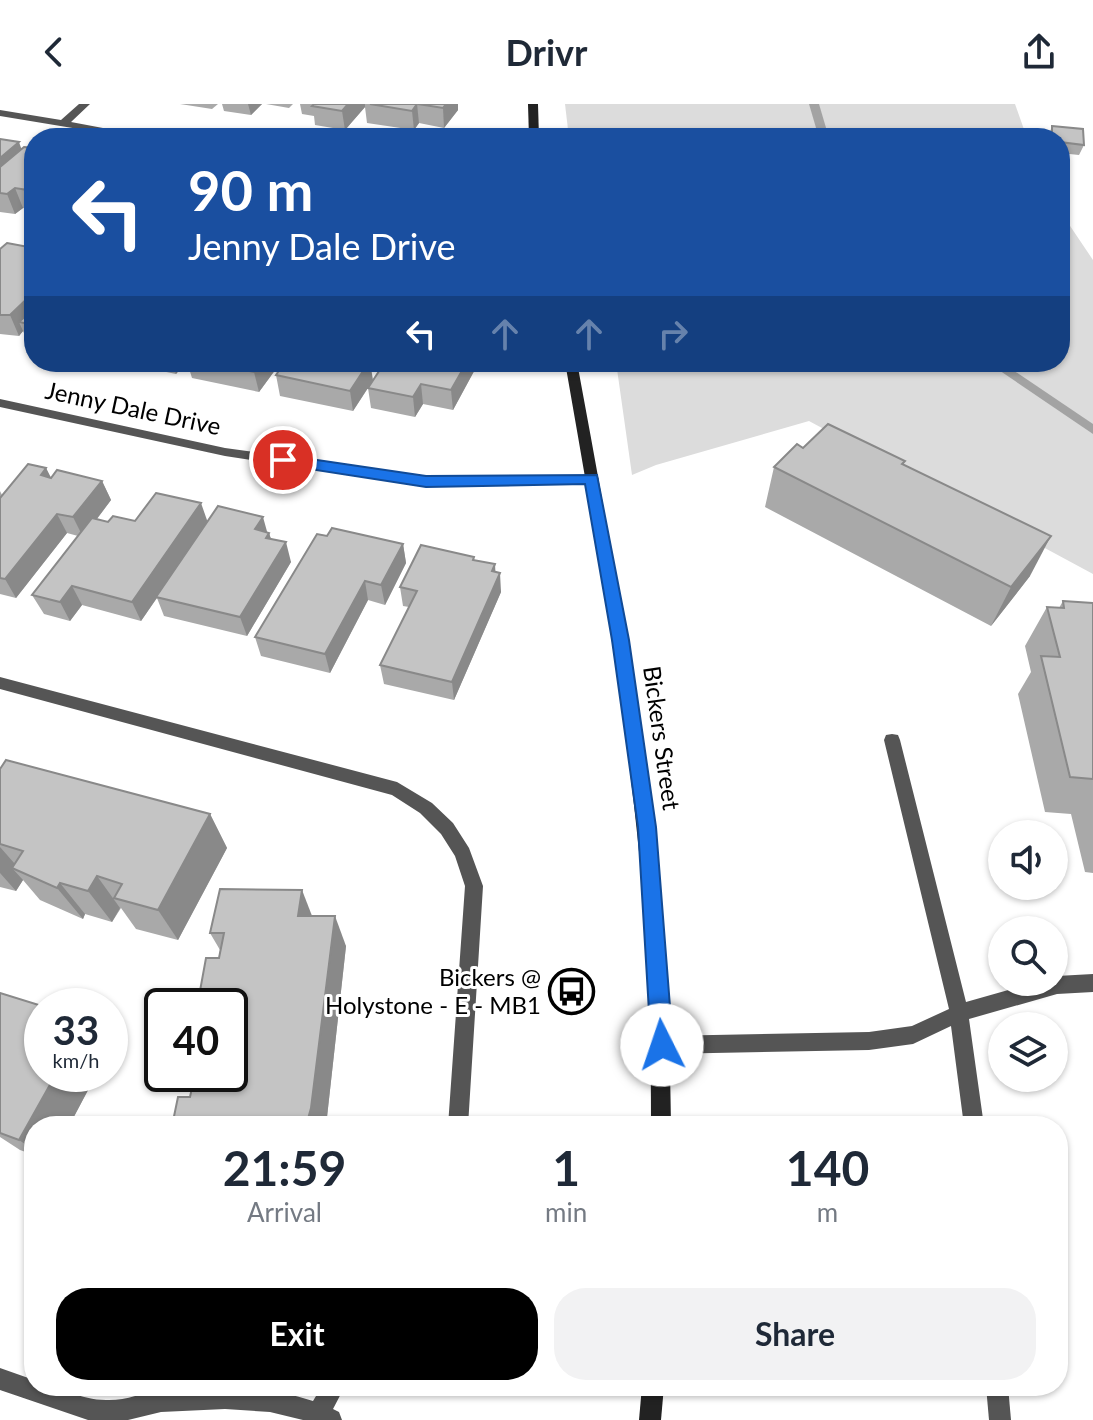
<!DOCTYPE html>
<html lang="en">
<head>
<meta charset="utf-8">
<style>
	body { margin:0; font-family:Lato,sans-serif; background:#f2f2f3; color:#1f2937; height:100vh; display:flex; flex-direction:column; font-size:30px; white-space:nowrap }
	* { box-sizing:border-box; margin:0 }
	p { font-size:26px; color:#747a83 }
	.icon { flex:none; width:44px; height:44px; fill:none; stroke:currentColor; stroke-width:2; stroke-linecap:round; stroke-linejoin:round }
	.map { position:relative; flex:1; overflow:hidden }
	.drawer { position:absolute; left:24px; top:1012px; width:1044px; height:280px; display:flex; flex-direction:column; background:#fff; border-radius:32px; box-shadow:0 2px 6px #0004 }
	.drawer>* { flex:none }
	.banner { position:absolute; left:24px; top:24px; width:1046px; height:244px; border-radius:32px; box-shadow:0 2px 6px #0004; background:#1a4fa0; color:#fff; overflow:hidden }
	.tools { position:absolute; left:988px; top:716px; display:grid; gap:16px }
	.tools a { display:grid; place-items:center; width:80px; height:80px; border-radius:50%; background:#fff; box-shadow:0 2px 6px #0004; font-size:40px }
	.speed { position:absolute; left:24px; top:884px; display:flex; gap:16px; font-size:40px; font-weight:700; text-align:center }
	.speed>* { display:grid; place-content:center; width:104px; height:104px; border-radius:50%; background:#fff; box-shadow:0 2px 6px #0004; line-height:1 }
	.speed small { font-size:20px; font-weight:400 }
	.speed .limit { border:4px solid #111; border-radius:12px; background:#fff; color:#111 }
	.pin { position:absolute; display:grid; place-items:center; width:68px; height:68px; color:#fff; margin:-34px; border:4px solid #fff; border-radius:50%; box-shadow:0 2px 8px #0007 }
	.me { position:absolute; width:88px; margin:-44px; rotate:356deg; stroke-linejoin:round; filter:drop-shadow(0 0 6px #0008) }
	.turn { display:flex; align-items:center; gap:28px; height:168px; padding:0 32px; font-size:36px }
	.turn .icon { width:104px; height:104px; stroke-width:2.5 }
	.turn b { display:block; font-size:56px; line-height:68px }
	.lanes { display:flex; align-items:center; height:76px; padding:0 32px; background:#0003; justify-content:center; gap:40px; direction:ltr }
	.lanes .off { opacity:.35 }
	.eta { display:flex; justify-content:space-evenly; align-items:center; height:136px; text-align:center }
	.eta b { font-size:48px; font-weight:700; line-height:56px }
	.primary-button { display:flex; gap:16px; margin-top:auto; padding:16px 32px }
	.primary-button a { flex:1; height:92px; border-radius:32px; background:#000; color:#fff; font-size:32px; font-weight:700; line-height:92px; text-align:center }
	.primary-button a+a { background:#f2f2f3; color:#1f2937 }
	header { display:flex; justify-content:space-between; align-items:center; height:104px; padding:0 32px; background:#fff; font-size:36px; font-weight:700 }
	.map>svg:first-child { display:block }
</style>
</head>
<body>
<header><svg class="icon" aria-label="back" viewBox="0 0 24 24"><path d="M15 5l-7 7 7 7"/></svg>Drivr<svg class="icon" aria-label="share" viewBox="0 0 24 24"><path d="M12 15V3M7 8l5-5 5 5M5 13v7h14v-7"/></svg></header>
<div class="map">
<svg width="1093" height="1316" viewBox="0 0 1093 1316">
	<rect width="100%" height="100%" fill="#fff"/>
	<g fill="#dcdcdc">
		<polygon points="565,0 1015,0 1027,34 569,34"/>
		<polygon points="1060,107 1093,156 1093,470 809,317 656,361 632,371 616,258 1060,258"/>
	</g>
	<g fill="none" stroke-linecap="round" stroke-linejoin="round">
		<g fill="#a3a3a3" fill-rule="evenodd">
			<polygon points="809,0 819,0 829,34 819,34"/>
			<polygon points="987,258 1001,258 1093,320 1093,330"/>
		</g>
		<g fill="#555" fill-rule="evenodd">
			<polygon points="0,573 397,678 432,699 453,719 469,744 483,782 468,1022 448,1022 465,782 455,752 441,730 420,709 392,691 0,585"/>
			<polygon points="892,630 898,631 900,636 966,898 1037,878 1054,878 1054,873 1057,872 1093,870 1093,888 1057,890 969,915 984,1022 964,1022 951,922 913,940 869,946 662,950 655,948 653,941 655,934 662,932 869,928 912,922 949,905 884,636 886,631"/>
			<path d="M0,1264l34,12v6c25,0 47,14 72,14 19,1 36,-7 55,-10 50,-8 104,-5 152,11l9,-15h23l-12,23 6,3 3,8h-39l-33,-8 -45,-3 -64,3 -33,8h-40l-88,-30z"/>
			<polygon points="986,1282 1008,1282 1011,1316 989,1316"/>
		</g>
		<g fill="#555" fill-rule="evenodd">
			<polygon points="79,0 90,0 71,18 156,34 133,34 0,12 0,6 61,16"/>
			<polygon points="0,295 225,344 426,372 592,371 599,375 592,379 426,382 225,352 0,303"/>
		</g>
		<g fill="#222" fill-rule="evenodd">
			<polygon points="528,0 538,0 539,34 529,34"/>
			<path d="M565,258h12c35,189 70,378 86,570 6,65 7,129 8,194h-20c0,-65 -1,-129 -5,-194 -14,-192 -48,-381 -81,-570z"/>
			<polygon points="642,1282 664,1282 661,1316 639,1316"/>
		</g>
	</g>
	<g fill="#a9a9a9">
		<polygon points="180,0 218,0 212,5"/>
		<polygon points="222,0 262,0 251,11 224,7"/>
		<polygon points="266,0 293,0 289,4"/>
		<polygon points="300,0 458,0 458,6 444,24 419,19 414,26 367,19 365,3 345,26 315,21 314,12 302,10"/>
		<polygon points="1052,22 1084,41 1079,51 1060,49 1060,34 1048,34"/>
		<polygon points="0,35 22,45 34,44 34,106 23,104 15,110 0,108"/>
		<polygon points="34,144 34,240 29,239 23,227 19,232 0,230 0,145"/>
		<polygon points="118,258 186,258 176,270"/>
		<polygon points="187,258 281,258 259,288 192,274"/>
		<polygon points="479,258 453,306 423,300 415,313 371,304 368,284 353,307 280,292 276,271 373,276"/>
		<polygon points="803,344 905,357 903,361 1030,472 991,522 765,403 774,363"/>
		<polygon points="46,364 51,374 102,377 111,396 97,415 108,418 208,417 267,428 269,429 271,435 291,458 247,532 164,512 157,494 141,517 82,501 70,517 44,510 32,491 78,432 67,429 16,494 0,490 0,387 2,391"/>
		<polygon points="327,432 403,440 406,459 385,501 368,496 330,569 261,552 255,533"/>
		<polygon points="474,456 495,468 501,488 454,596 384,580 380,561 409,503 403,502 400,483"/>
		<polygon points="1063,497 1093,499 1093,769 1085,768 1071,710 1045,708 1018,590 1031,568 1025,542 1047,503 1059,504"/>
		<polygon points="0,665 210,710 227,744 178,836 136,825 121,804 112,818 85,810 83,815 40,796 23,776 16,787 0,783"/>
		<polygon points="312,812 346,842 326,1022 172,1022 190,993 230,970 219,854 220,846 210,829"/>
		<polygon points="0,889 42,970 96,971 69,1022 34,1022 34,1051 20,1046 0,1033"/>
	</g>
	<g fill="#898989">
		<polygon points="248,0 262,0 251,11"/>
		<polygon points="348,0 365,0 365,3 345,26 342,7"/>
		<polygon points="417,0 419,19 414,26 412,7"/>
		<polygon points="446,0 458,0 458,6 444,24 443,4"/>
		<polygon points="19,38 26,58 0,82 0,54"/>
		<polygon points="15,84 23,104 15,110 7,90"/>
		<polygon points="34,188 34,217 19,218 23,227 19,232 10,211"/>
		<polygon points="172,258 186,258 176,270"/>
		<polygon points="262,258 281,258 259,288 254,268"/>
		<polygon points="369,258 370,258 373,276 353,307 350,287"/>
		<polygon points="467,258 479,258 453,306 451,286"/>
		<polygon points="421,280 423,300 415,313 413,293"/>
		<polygon points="46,364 56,384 41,371"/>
		<polygon points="102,377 111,396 83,433 73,413"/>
		<polygon points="201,399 208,419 141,517 132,498"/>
		<polygon points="57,410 67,429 16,494 5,475"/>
		<polygon points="263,413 268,431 269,429 275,448 255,425"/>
		<polygon points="1051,432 1030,472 991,522 1011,483"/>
		<polygon points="286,438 291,458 247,532 240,513"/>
		<polygon points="403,440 406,459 385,501 381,481"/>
		<polygon points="495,460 496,479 500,469 501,488 454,596 452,578"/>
		<polygon points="365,477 368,496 330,569 325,550"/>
		<polygon points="72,482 82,501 70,517 60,498"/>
		<polygon points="210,710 227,744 178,836 158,806"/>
		<polygon points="0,743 22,768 12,764 23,776 16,787 0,769"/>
		<polygon points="97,772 120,804 112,818 88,787"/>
		<polygon points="60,779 85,810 83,815 57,784"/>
		<polygon points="302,786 314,817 298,812"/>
		<polygon points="335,812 346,842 326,1022 306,1022"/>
		<polygon points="42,926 42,941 36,936"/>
		<polygon points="56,970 95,970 96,971 69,1022 34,1022 34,1046 19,1036"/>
	</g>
	<g fill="#c4c4c4" stroke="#898989" stroke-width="2">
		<polygon points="314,0 348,0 342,7 312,2"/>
		<polygon points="370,0 417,0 412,7"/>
		<polygon points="418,0 446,0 443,4"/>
		<polygon points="1052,22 1083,25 1084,41 1060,38 1060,34 1052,34"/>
		<polygon points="0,35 19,38 0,54"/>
		<polygon points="24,43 34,44 34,87 15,84 7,90 0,89 0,63"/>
		<polygon points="7,139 34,144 34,188 10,211 0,211 0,145"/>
		<polygon points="34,204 34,221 19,218"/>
		<polygon points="204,258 262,258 254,268"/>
		<polygon points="285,258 369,258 350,287 276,271"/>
		<polygon points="385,258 467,258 451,286 421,280 413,293 368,284"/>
		<polygon points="828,320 905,357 902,360 1051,432 1011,483 774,363 797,340 803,344"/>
		<polygon points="28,360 46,364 41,371 51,374 57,366 102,377 73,413 57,410 5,475 0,474 0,394"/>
		<polygon points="156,389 201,399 132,498 72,482 60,498 32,491 92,414 108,418 113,412 135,417"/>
		<polygon points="218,402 263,413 255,425 269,429 266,434 286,438 240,513 156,493"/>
		<polygon points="332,424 403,440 381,481 365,477 325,550 255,533 317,430 327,432"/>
		<polygon points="421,441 474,453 473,456 495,460 492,467 500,469 452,578 380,561 417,487 400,483"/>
		<polygon points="1063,497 1093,499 1093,675 1070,673 1041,552 1060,553 1047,503 1064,504"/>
		<polygon points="6,656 210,710 158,806 114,794 122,780 97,772 88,787 60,779 57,784 12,764 23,747 0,740 0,665"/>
		<polygon points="220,785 302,786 298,812 335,812 311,1004 306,1022 172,1022 178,993 190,993 195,970 230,970 230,902 189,902 189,886 200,887 206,854 219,854 224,829 210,829"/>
		<polygon points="0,889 42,902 42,926 36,936 42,937 42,970 56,970 19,1036 0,1029"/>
	</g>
	<polygon fill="#1a73e8" stroke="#114b97" stroke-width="2" points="283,351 426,372 597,371 629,536 656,723 673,941 670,948 662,951 654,948 651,941 638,723 612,536 585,380 426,383 277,360 277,353"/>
	<defs>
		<symbol id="bus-ring" viewBox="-11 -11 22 22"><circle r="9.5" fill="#fff" stroke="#000" stroke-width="1.5"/><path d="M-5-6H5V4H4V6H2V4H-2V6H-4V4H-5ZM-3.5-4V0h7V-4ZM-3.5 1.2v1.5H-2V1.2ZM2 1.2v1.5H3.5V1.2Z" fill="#000"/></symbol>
	</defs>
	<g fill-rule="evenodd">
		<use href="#bus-ring" x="546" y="862" width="51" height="51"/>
	</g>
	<g text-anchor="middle" stroke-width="6" stroke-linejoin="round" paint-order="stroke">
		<g font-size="24" fill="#000" stroke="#fff">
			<text transform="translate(133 305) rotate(12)" y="8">Jenny Dale Drive</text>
			<text transform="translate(661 634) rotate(82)" y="8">Bickers Street</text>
		</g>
		<g font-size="24" fill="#000" stroke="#fff" text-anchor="end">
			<text x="541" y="882">Bickers @<tspan x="541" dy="28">Holystone - E - MB1</tspan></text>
		</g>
	</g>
</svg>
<div class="tools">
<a><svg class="icon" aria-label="sound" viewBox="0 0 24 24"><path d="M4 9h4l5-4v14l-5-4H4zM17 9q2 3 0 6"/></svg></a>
<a><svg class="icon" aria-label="search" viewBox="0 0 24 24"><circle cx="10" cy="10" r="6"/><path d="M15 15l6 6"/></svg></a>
<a><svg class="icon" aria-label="layers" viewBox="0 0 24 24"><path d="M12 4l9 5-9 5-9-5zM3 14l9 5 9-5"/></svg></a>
</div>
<div class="speed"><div>33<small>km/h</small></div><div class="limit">40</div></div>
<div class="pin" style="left:283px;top:356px;background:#d93025"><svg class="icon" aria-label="arrive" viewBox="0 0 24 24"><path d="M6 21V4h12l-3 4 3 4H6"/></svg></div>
<svg class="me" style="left:662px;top:941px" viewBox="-20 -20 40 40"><circle r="19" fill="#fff"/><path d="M0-13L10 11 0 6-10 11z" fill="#1a73e8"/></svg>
<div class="banner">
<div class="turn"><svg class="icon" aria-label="left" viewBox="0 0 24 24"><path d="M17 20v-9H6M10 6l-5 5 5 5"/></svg><div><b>90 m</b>Jenny Dale Drive</div></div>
<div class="lanes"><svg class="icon" aria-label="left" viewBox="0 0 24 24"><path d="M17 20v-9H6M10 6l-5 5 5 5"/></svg><svg class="icon off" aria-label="ahead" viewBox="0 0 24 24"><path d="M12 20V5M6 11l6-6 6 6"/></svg><svg class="icon off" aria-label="ahead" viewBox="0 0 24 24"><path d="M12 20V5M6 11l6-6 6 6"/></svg><svg class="icon off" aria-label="right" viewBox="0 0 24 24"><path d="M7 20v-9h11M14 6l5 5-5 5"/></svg></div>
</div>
<section class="drawer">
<div class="eta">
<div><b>21:59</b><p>Arrival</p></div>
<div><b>1</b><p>min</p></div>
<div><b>140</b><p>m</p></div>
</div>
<div class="primary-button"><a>Exit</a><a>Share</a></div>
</section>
</div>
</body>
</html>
